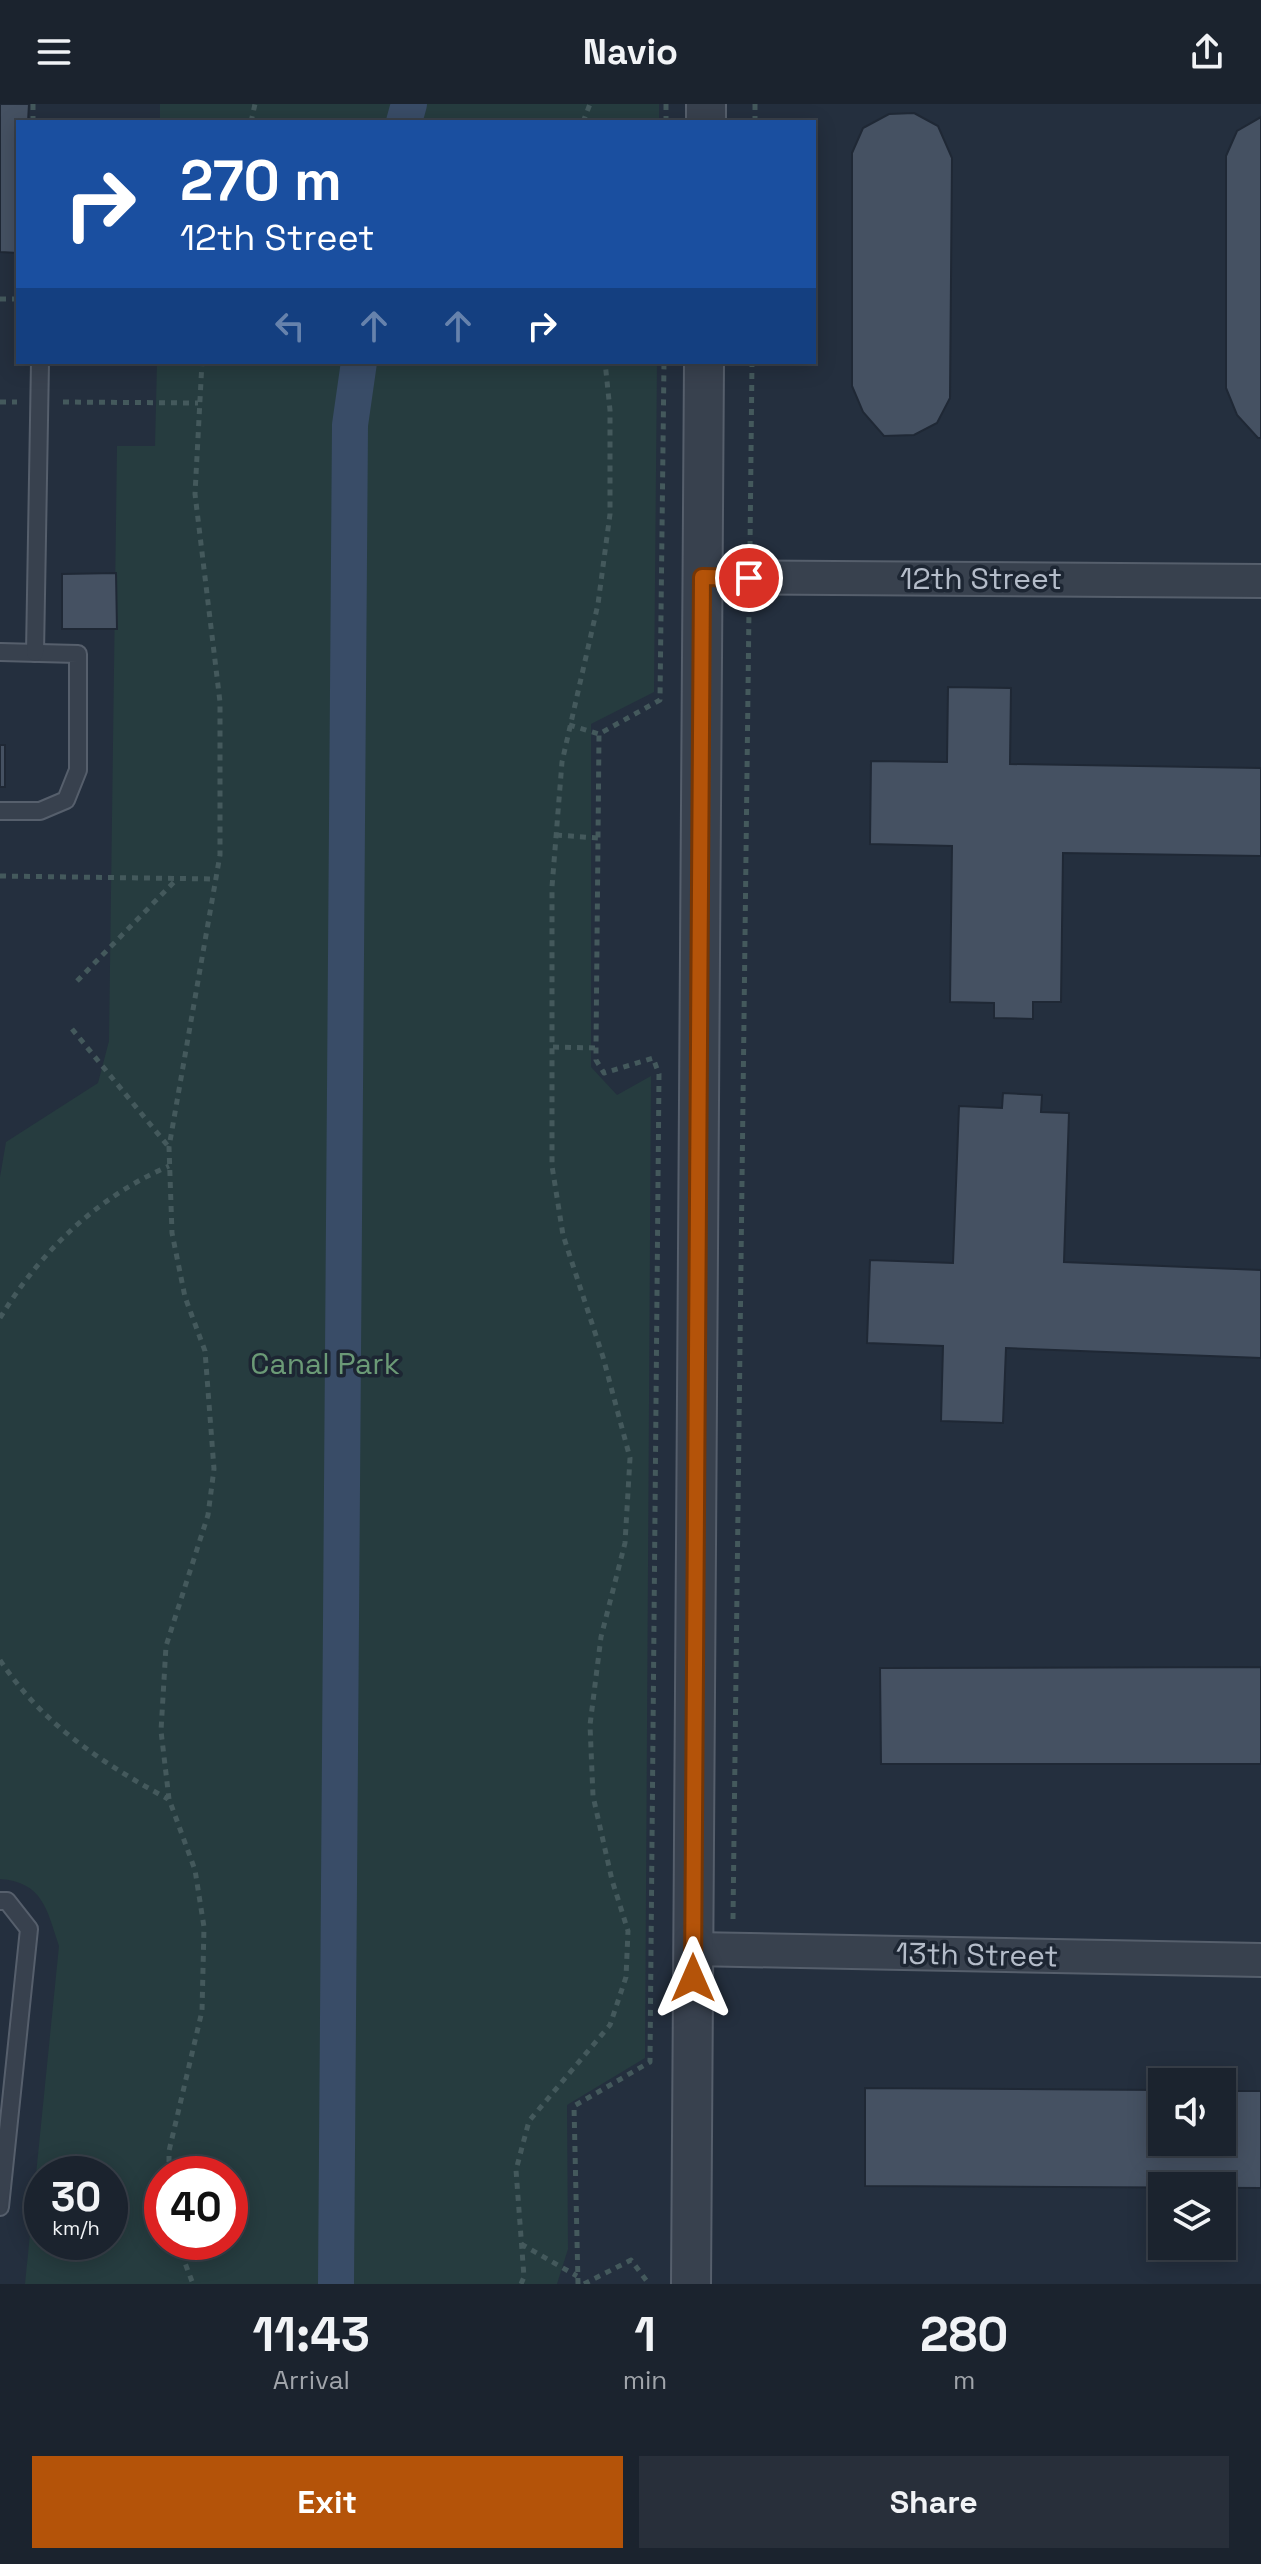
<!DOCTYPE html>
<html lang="en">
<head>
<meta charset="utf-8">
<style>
	body { margin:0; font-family:"Space Grotesk",sans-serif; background:#282f3a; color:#f1f3f6; height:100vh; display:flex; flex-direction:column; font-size:30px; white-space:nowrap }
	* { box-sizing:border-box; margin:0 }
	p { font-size:26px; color:#a0a4aa }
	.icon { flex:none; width:44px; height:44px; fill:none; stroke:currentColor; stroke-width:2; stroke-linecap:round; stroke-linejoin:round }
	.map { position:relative; height:2180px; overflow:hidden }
	.side { display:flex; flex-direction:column; background:#1b232e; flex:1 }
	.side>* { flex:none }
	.hud { position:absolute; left:16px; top:16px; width:800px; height:244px; border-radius:0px; box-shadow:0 4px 20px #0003,0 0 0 2px #39404a; background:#1a4fa0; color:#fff; overflow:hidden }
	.buttons { position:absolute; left:1148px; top:1964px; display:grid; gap:16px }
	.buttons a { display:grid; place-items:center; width:88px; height:88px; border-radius:0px; background:#1b232e; box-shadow:0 4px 20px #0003,0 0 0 2px #39404a; font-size:40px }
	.speed { position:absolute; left:24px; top:2052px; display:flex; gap:16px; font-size:40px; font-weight:700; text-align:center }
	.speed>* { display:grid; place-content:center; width:104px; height:104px; border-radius:50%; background:#1b232e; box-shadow:0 4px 20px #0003,0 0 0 2px #39404a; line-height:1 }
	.speed small { font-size:20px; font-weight:400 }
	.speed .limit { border:12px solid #d22; background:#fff; color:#111 }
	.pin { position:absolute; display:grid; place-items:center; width:68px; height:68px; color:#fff; margin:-34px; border:4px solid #fff; border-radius:50%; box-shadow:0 2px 8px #0007 }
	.me { position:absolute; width:88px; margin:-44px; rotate:0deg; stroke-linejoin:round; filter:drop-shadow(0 0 6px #0008) }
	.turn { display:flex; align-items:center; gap:28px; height:168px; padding:0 32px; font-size:36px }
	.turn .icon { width:104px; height:104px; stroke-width:2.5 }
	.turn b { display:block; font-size:56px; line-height:68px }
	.lanes { display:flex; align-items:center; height:76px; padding:0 32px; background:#0003; justify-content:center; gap:40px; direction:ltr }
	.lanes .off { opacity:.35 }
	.eta { display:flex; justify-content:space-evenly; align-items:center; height:136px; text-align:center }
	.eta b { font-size:48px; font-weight:800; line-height:56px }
	.action { display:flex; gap:16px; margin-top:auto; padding:16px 32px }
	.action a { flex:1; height:92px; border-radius:0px; background:#b45309; color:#fff; font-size:32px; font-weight:800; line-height:92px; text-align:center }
	.action a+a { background:#282f3a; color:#f1f3f6 }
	header { display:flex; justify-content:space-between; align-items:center; height:104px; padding:0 32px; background:#1b232e; font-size:36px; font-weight:800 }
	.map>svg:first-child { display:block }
</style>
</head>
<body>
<header><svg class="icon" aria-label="menu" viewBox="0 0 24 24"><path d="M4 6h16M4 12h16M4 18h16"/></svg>Navio<svg class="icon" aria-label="share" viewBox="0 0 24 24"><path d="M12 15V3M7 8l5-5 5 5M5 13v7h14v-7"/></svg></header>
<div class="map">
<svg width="1261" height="2180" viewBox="0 0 1261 2180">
	<rect width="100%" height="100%" fill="#242f3e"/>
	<g fill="#263c3f" fill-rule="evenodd">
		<rect x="160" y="0" width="499" height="18"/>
		<path d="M157,258h500l-3,330 -63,32v343l26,28 34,-19 -6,982 -78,47 1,144 -11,35h-532l34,-338c-12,-36 -16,-64 -59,-67v-702l6,-35 92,-59 11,-42 8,-595h38zM42,2070h68v68h-68zM162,2070h68v68h-68z"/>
	</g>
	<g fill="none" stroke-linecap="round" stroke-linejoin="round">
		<g stroke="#394c67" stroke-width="36">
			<polyline points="404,18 409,0"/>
			<polyline points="336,2180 350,321 359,258"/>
		</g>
	</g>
	<g fill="#455162" stroke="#1f2835" stroke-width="2">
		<polygon points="0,0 29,0 28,18 18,18 18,149 0,148"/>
		<polygon points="914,9 938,22 952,54 950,294 937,319 914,331 884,332 863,308 852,282 852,49 863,24 889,10"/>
		<polygon points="1261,13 1261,334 1258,334 1237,311 1226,284 1226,52 1237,27"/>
		<polygon points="116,469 117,525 62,525 62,470"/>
		<polygon points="948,583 1011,584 1010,660 1261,664 1261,752 1063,749 1061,898 1033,898 1033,915 994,914 994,899 950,898 952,742 870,740 871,657 947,658"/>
		<rect x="0" y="641" width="5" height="42"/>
		<polygon points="1003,989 1042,991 1041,1008 1069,1009 1064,1158 1261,1166 1261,1254 1006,1244 1003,1319 941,1317 943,1242 867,1239 870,1156 953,1159 959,1002 1002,1004"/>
		<polygon points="1261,1563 1261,1660 881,1660 880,1564"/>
		<polygon points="865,1984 1162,1986 1162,2038 1222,2038 1222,1987 1261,1987 1261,2084 865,2082"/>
	</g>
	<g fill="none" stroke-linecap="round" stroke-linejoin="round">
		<defs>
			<g id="service">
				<polyline points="0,548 78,550 78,666 66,696 40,707 0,707"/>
				<polyline points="35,549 40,258"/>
				<polyline points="0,1797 7,1797 29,1825 0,2103"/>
			</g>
			<g id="minor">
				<polyline points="702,473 1261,477"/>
				<polyline points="693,1845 1261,1856"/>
			</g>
			<g id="tertiary">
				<polyline points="706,18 706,0"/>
				<polyline points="691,2180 704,258"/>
			</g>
		</defs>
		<use href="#service" stroke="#565f6c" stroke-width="20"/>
		<use href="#minor" stroke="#565f6c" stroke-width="36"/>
		<use href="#tertiary" stroke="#565f6c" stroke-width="42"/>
		<g stroke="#44595c" stroke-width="5" stroke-dasharray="6 6" stroke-linecap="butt">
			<polyline points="33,18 33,0"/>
			<polyline points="251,18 255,0"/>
			<polyline points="583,18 590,0"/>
			<polyline points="666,18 666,0"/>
			<polyline points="755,18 755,0"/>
			<polyline points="0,195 18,195"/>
			<polyline points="0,298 17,298"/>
			<polyline points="63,298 198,299"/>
			<polyline points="750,443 752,258"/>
			<polyline points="569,621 599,630"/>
			<polyline points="556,731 598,734"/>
			<polyline points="0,772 215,775"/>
			<polyline points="77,877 176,776"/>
			<polyline points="72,925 168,1042"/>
			<polyline points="553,943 596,944"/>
			<path d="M0,1214c40,-66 97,-121 169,-152"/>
			<path d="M0,1556c42,64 102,103 168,139"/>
			<polyline points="733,1815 749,505"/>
			<polyline points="169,2070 169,2047 202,1907 204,1823 195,1766 169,1695 161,1627 166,1542 208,1411 214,1365 205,1247 185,1193 172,1129 169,1043 220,751 220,598 195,390 202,258"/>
			<polyline points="177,2138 193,2180"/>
			<polyline points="521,2140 577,2172"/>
			<polyline points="521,2180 524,2173 516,2066 529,2017 610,1921 626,1873 628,1827 612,1776 593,1692 590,1621 601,1533 625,1439 630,1354 603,1253 563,1131 552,1062 552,783 562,658 598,500 610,410 610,306 605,258"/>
			<polyline points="578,2180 574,2002 650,1958 659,970 653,954 604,969 596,956 596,944 599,630 660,596 664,258"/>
			<polyline points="584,2180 631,2156 649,2180"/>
		</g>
		<use href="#service" stroke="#38414e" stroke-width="16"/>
		<use href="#minor" stroke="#38414e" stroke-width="32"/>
		<use href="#tertiary" stroke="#38414e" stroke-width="38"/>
	</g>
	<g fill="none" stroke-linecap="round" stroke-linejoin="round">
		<defs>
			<polyline id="route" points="693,1874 702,473 749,474"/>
		</defs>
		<use href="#route" stroke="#753606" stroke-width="20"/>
		<use href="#route" stroke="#b45309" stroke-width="14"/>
	</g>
	<g text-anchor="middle" stroke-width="7" stroke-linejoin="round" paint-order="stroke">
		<g font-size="30" fill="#b4bcc9" stroke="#1d2633">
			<text x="981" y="485">12th Street</text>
			<text transform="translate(977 1851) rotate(1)" y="10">13th Street</text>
		</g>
		<g font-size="30" fill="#6b9a76" stroke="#1d2633">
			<text x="325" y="1270">Canal Park</text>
		</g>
	</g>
</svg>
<div class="buttons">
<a><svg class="icon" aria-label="sound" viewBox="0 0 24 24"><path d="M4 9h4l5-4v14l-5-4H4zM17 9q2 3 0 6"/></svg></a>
<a><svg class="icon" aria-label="layers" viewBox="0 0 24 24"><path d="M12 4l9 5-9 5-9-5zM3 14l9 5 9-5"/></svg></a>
</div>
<div class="speed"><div>30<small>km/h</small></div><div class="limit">40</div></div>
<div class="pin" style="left:749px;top:474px;background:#d93025"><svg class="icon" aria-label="arrive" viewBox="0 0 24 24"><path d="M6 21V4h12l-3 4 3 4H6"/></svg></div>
<svg class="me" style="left:693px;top:1874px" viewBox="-20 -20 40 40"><path d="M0-17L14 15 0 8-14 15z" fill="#b45309" stroke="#fff" stroke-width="4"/></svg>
<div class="hud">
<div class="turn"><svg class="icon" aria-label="right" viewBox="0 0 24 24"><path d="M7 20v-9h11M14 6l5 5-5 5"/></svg><div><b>270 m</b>12th Street</div></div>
<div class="lanes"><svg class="icon off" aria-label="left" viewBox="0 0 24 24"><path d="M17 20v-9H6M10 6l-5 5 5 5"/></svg><svg class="icon off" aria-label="ahead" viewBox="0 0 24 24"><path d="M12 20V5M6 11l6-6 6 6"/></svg><svg class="icon off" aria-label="ahead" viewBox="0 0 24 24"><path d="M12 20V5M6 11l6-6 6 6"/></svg><svg class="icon" aria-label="right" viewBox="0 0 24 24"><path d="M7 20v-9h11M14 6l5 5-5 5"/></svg></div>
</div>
</div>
<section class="side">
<div class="eta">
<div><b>11:43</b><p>Arrival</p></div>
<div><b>1</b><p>min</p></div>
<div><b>280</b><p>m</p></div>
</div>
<div class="action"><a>Exit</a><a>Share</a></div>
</section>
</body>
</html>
